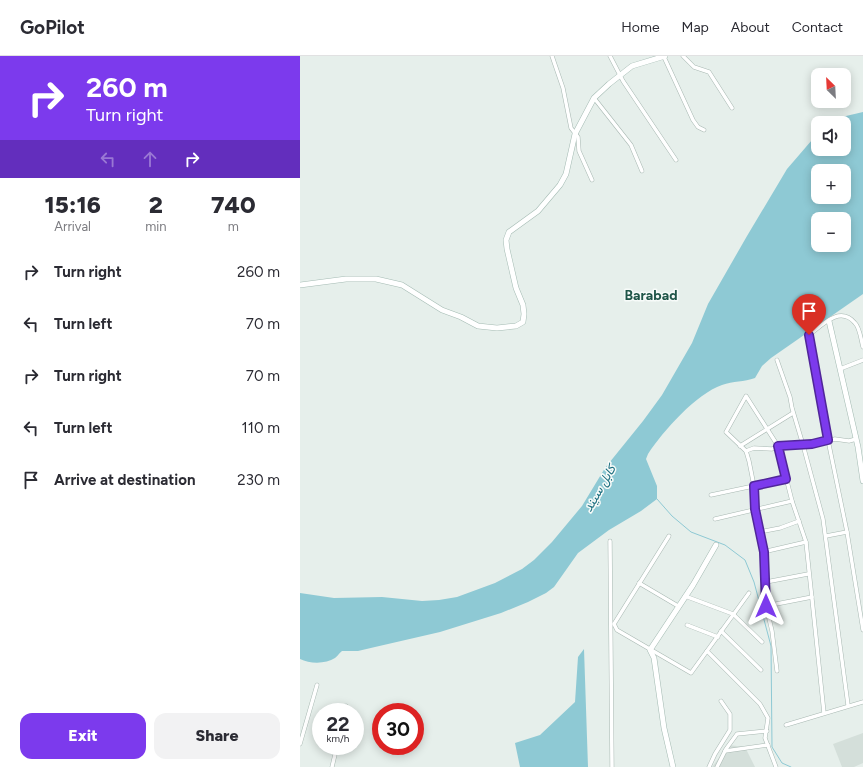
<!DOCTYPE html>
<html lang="en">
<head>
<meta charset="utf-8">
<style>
	body { margin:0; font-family:Figtree,Vazirmatn,sans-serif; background:#f2f2f3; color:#2b2b33; height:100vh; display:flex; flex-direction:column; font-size:15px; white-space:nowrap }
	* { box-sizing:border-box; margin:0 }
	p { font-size:13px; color:#7c7c81 }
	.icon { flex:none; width:22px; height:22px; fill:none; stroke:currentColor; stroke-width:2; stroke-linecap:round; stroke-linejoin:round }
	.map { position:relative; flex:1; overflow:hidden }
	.sheet { display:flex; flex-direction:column; background:#fff; width:300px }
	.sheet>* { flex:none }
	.guide { background:#7c3aed; color:#fff; overflow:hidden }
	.needle { width:26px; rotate:336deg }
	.tools { position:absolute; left:511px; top:12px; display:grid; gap:8px }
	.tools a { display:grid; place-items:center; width:40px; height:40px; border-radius:8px; background:#fff; box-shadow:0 2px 10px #0003; font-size:20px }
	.speed { position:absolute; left:12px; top:647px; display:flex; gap:8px; font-size:20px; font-weight:700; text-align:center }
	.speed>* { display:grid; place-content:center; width:52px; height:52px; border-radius:50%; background:#fff; box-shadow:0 2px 10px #0003; line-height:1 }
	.speed small { font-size:10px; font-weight:400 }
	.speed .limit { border:6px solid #d22; background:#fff; color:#111 }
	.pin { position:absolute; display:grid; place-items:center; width:34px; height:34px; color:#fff; margin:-41px -17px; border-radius:50% 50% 50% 0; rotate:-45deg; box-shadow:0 0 4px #0007 }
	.pin .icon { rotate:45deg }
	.me { position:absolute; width:44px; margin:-22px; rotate:0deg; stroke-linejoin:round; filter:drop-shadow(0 0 3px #0008) }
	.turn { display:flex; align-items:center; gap:14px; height:84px; padding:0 20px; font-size:18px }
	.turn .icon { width:52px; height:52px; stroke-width:2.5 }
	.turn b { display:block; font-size:28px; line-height:34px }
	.lanes { display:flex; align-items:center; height:38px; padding:0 20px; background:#0003; justify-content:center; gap:20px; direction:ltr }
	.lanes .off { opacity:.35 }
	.eta { display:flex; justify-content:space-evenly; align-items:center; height:68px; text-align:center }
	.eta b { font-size:24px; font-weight:800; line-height:28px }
	.action { display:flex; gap:8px; margin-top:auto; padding:8px 20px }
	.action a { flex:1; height:46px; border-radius:12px; background:#7c3aed; color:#fff; font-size:16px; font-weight:800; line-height:46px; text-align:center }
	.action a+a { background:#f2f2f3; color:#2b2b33 }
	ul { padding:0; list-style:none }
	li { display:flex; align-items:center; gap:12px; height:52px; padding:0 20px }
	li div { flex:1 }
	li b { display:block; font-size:15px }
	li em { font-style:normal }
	header { display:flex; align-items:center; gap:24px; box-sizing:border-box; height:56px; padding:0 20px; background:#fff; border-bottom:1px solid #e1e1e2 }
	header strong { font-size:19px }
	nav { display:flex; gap:22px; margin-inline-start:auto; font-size:14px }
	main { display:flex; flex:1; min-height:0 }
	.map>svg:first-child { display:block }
</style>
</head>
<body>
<header>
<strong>GoPilot</strong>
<nav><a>Home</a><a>Map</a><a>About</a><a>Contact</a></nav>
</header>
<main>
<section class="sheet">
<div class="guide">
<div class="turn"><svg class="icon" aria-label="right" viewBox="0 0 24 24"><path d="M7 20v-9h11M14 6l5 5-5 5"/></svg><div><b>260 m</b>Turn right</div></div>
<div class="lanes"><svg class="icon off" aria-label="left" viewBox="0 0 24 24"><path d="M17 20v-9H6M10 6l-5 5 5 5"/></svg><svg class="icon off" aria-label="ahead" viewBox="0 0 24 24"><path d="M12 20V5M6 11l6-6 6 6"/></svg><svg class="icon" aria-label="right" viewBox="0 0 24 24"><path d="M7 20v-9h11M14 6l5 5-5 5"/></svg></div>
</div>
<div class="eta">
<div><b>15:16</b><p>Arrival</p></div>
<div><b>2</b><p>min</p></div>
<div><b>740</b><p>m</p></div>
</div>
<ul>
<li><svg class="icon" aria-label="right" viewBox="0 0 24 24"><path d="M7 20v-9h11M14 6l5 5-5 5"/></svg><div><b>Turn right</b></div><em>260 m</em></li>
<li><svg class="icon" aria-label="left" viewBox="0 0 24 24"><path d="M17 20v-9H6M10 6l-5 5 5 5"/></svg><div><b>Turn left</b></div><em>70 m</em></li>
<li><svg class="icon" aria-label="right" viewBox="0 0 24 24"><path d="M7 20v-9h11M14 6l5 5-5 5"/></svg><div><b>Turn right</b></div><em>70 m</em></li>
<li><svg class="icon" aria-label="left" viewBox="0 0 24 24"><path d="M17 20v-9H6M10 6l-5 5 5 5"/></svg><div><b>Turn left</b></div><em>110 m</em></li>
<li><svg class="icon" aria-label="arrive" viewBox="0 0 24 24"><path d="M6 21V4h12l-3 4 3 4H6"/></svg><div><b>Arrive at destination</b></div><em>230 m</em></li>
</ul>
<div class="action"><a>Exit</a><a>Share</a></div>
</section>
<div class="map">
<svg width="563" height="711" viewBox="0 0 563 711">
	<rect width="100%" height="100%" fill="#e6efeb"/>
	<g fill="#d4dfda">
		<polygon points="563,677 563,707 554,711 542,711 533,688"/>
		<polygon points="429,689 445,691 455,711 412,711"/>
	</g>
	<g fill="#8ec9d4" fill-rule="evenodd">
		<path d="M563,56v182l-92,64 -9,8 -7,12c-11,4 -22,3 -33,7 -26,9 -58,45 -74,69l-2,5 11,27v13l-16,12 -32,19 -31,23 -24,34 -8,6 -18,9 -27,11 -61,19 -65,15 -17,4h-16c-3,2 -4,5 -7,7 -9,6 -25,6 -35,1v-66l34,5 48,-1 40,4 17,-1 18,-3 38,-14 27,-14 12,-9 18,-18 30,-36 23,-38 38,-47 19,-26 30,-52 16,-39 39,-68 40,-67 31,-36v16h26v-26h-12l14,-7zM518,115h26v26h-26zM518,163h26v26h-26z"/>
		<polygon points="284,593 288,711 220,711 215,687 240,679 275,646 278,601"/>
	</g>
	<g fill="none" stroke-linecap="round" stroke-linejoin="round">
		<polyline stroke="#8ec9d4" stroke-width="1" points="357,443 372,460 391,476 425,489 445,504 454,526 471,590 472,691 482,707 491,711"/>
		<defs>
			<g id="street">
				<polyline points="252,0 263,32 271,72 278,81 279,95 292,124"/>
				<polyline points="310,0 323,25 376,104"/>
				<polyline points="383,0 394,11 409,16 432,52"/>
				<polyline points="364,1 393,64 398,71 404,74"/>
				<polyline points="294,42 331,89 342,115"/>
				<path d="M563,291c-2,-7 -3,-19 -8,-24 -15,-18 -33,2 -46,12l19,105 19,92 16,98"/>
				<polyline points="477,304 490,341 492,352 503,389 523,463 548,649"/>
				<polyline points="540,313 563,304"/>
				<polyline points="440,390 493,357"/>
				<polyline points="446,395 454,392 472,393 481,389 512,389 535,383 549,385 556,383"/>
				<polyline points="411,439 486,423"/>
				<polyline points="415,463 492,445"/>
				<polyline points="459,476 480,472 499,465"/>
				<polyline points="369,480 314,568 317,574 391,617 449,537"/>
				<polyline points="526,480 547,476"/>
				<polyline points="310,485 312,711"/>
				<polyline points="463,496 506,486"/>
				<polyline points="466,526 508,518"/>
				<polyline points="339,527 378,550"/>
				<polyline points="385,540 433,558 462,586"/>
				<polyline points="466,550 512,541"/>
				<polyline points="387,569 418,581"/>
				<polyline points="421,575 461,614"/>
				<polyline points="407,595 460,648 468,662 465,682 476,711"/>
				<polyline points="477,615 472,575 466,550 463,496 455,453 454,430 449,405 446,395 426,376 446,340 478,390 492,445 506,486 524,657"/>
				<polyline points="44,656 46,650"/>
				<polyline points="486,669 563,646"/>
				<polyline points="0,688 17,629"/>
				<polyline points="425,695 468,689"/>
				<polyline points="32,711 37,690"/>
				<polyline points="409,711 415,698 430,674 430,658 421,645"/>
				<polyline points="417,711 426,693 437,678 467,675"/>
			</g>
			<g id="secondary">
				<polyline points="0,229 46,223 76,223 102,229 142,254 161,261 178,270 197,272 216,270 223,266 224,258 223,249 216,232 207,193 206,184 209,176 238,155 260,129 266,118 275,78 294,42 309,28 332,10 365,0"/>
				<polyline points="529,265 558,391 563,425"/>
				<polyline points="373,711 364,672 354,602 350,594 393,529 416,489"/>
			</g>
		</defs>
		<use href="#street" stroke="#a8b8b2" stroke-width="4.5"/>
		<use href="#secondary" stroke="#a4bbb3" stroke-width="6"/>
		<use href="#street" stroke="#fff" stroke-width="3.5"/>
		<use href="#secondary" stroke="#fff" stroke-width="5"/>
	</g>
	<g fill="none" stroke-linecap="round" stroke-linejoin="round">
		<defs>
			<polyline id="route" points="466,550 464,496 455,453 454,430 486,423 478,390 512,388 528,384 509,279"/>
		</defs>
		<use href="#route" stroke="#51269a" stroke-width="10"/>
		<use href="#route" stroke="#7c3aed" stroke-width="7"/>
	</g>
	<g text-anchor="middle" stroke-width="3" stroke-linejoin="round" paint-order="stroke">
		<g font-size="13" font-style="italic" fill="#1c6f80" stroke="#f7fbf9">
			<text transform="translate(299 432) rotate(-60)" y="5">کابل سيند</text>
		</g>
		<g font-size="14" font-weight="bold" fill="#1f5548" stroke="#f7fbf9">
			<text x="351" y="244">Barabad</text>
		</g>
	</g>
</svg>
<div class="tools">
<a><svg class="needle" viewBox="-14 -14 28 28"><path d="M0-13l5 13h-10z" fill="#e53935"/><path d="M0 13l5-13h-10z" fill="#7c7c81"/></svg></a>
<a><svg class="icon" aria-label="sound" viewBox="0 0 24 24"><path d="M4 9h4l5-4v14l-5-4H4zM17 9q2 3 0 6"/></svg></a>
<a>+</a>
<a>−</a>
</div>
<div class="speed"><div>22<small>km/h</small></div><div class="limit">30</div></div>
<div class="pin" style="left:509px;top:279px;background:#d93025"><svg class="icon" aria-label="arrive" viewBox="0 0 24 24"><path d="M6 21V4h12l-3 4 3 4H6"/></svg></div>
<svg class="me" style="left:466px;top:550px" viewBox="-20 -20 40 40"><path d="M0-17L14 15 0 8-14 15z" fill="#7c3aed" stroke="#fff" stroke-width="4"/></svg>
</div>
</main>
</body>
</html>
